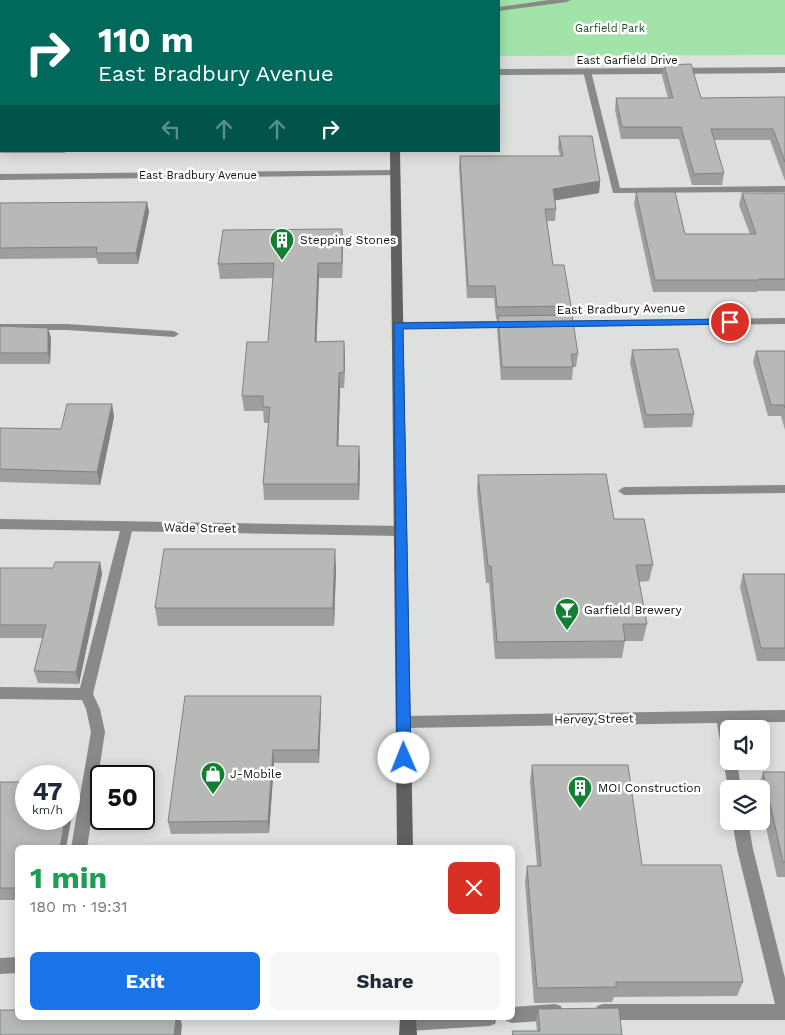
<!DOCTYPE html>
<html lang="en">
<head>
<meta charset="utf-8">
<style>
	body { margin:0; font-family:"Work Sans",sans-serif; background:#f6f6f7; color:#1f2937; height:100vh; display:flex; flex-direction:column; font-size:19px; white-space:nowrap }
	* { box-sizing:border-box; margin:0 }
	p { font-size:16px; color:#747a83 }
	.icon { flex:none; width:28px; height:28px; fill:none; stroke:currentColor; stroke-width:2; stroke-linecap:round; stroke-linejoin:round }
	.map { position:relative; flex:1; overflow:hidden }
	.drawer { position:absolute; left:15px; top:845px; width:500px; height:175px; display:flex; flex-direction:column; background:#fff; border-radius:8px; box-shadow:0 2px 12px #0003 }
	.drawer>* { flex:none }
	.hud { position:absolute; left:0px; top:0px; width:500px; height:152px; box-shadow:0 2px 12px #0003; background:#00695c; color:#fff; overflow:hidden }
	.buttons { position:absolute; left:720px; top:720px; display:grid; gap:10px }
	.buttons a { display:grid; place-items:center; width:50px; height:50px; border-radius:8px; background:#fff; box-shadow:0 2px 12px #0003; font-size:25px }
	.speed { position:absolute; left:15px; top:765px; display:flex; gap:10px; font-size:25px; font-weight:700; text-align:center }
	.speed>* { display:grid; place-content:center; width:65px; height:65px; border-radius:50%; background:#fff; box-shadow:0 2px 12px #0003; line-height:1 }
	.speed small { font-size:12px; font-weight:400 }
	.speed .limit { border:2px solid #111; border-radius:8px; background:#fff; color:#111 }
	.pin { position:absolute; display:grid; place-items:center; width:42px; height:42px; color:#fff; margin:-21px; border:2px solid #fff; border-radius:50%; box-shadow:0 1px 5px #0007 }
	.me { position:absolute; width:55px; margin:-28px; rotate:359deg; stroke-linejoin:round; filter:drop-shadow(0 0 4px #0008) }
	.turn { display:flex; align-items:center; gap:18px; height:105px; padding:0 15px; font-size:22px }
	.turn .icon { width:65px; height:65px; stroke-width:2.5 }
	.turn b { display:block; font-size:35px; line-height:42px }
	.lanes { display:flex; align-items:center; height:48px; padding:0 15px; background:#0003; justify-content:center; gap:25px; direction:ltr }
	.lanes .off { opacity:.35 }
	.round { display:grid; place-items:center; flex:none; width:52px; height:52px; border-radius:8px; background:#f6f6f7 }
	.overview { display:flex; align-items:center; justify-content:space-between; height:85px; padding:0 15px }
	h1 { font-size:30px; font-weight:700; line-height:38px; color:#1e9e55 }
	.button { display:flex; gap:10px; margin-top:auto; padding:10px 15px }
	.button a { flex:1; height:58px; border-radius:8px; background:#1a73e8; color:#fff; font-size:20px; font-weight:700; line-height:58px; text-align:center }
	.button a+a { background:#f6f6f7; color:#1f2937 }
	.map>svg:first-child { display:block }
</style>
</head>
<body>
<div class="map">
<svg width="785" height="1035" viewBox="0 0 785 1035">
	<rect width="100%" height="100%" fill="#dde0de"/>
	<polygon fill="#a2e3aa" points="434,0 785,0 785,55 499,56 499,1"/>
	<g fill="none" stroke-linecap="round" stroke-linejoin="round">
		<g fill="#888a88" fill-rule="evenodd">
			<polygon points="0,57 1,58 1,63 0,63"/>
			<polygon points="587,68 591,71 620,188 785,186 785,192 613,193 583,71"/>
			<polygon points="0,324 67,324 174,331 179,334 174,337 67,330 0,330"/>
			<polygon points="785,485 785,493 624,495 618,491 624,487"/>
			<polygon points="127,522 131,524 133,527 93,694 100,709 105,732 87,848 71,848 91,732 86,709 82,700 0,699 0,687 80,688 121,527 123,524"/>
			<polygon points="723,711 728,713 732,729 729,729 729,761 737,761 741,789 729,789 729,794 716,717 718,713"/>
			<polygon points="732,821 748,821 753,849 785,978 785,1020 603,1020 597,1018 595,1012 597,1006 603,1004 775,1004 737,849"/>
			<polygon points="555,1004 561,1006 563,1012 561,1018 555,1020 512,1023 506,1021 505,1018 512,1018 512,1007"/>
			<polygon points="402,1018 497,1018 495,1024 489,1026 408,1031 402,1029 400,1023"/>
		</g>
		<g fill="#888a88" fill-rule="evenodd">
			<polygon points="549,0 571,0 567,2 499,11 499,7"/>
			<polygon points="785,67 785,73 499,75 499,69"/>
			<polygon points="396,170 399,171 399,175 0,180 0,174"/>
			<polygon points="785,318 785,324 558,327 553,324 558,321"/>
			<polygon points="513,321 518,324 517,326 398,328 393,325 398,322"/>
			<polygon points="0,519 401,526 405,528 407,531 405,534 401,536 0,529"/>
			<polygon points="785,710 785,722 404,728 399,726 397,722 399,718 404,716"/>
			<polygon points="18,957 18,973 0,974 0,958"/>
		</g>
		<g fill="#5f615f" fill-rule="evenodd">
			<rect x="389" y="0" width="8" height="1"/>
			<polygon points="390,151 400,151 413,848 397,848"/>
			<polygon points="400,1018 416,1018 417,1035 399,1035"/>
		</g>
	</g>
	<g fill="#9d9f9d">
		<polygon points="664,65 701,98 785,97 785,181 770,140 714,140 724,173 722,185 692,185 679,139 621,139 615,110 616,98 668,98 662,76"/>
		<polygon points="0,98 1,98 1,151 65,151 65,153 0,153"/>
		<polygon points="559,136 600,181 599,193 555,200 556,209 555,221 547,221 553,265 571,306 570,315 578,354 576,367 573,367 572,380 501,380 497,329 497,319 496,319 494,298 467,298 459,168 460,156 560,156 558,148"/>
		<polygon points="636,192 685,234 750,234 739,205 742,193 785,193 785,291 757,291 757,292 653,292 634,204"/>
		<polygon points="147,202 149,212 138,264 98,264 96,258 0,259 0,203"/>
		<polygon points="343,243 342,278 319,278 316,342 345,356 344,388 340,388 338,446 360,461 359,500 264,500 263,484 269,423 264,423 263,411 244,411 242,396 268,342 273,278 220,279 218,264"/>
		<polygon points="0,326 48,328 51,338 50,364 0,364"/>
		<polygon points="632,350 694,414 692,427 644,428 630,363"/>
		<polygon points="756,351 785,351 785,430 781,416 768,416 753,362"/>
		<polygon points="112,404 114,417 100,485 0,482 0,428 61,429"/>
		<polygon points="478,475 614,519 653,565 649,581 639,582 647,624 643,641 625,641 622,658 495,659 489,583 486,583 477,492"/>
		<polygon points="100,562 102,574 79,684 38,683 34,671 43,638 0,638 0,568 53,568"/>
		<polygon points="336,568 334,626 158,626 155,608"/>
		<polygon points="743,574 785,574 785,661 757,661 740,587"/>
		<polygon points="321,709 319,763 274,763 269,833 171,834 168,822"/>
		<polygon points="532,765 642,865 743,982 737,996 614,997 612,1002 534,1003 525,882 527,866 537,866 530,782"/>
		<polygon points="763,772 785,772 785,877 777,877 761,805 761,789 758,788"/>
		<polygon points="0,782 72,782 76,794 18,848 18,900 0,900"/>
		<polygon points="538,1009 622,1035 512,1035 512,1031 537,1031 536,1023"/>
	</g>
	<g fill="#7f827f">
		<polygon points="600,181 599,193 552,201 553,189"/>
		<polygon points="147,202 149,212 138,264 136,253"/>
		<polygon points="342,229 343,243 342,278"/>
		<polygon points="318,263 319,278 316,357 315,342"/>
		<polygon points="48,328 51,338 50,364 48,353"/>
		<polygon points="344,341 345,356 344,388"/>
		<polygon points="339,373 340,388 338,461 337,446"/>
		<polygon points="112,404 114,417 100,485 97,472"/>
		<polygon points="359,446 360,461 359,500 358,484"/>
		<polygon points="335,549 336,568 334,626 333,608"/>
		<polygon points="100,562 102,574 79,684 76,672"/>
		<polygon points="321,696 321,709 319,763 318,750"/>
		<polygon points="273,750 274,763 269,833 268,821"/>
		<polygon points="72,782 76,794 66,848 60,848 65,819 69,819 69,799"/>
		<polygon points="176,1018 180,1018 182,1025 181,1035 174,1035"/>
	</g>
	<g fill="#b6b9b6" stroke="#7f827f">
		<rect x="26" y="0" width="33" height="1"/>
		<polygon points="237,0 350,0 350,1 236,1"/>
		<polygon points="691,64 701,98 785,97 785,162 773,129 711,129 724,173 694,174 681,127 622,127 616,98 673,98 664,65"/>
		<rect x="0" y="98" width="1" height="41"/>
		<polygon points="559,136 592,136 600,181 553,189 556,209 545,209 553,265 564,265 571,306 497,307 495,286 468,286 460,156 563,156"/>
		<polygon points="636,192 675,192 685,234 756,234 742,193 785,193 785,279 759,279 759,280 655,280"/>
		<polygon points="147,202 136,253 96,253 97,247 0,248 0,203"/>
		<polygon points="342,229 342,263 318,263 315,342 344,341 344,372 339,373 337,446 359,446 358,484 263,484 270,407 263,407 263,396 242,396 247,342 268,342 274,263 218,264 223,230"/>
		<polygon points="572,315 578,354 571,354 573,367 502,367 498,316"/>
		<polygon points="0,326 48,328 48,353 0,353"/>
		<polygon points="678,349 694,414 646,415 632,350"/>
		<polygon points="756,351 785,351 785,408 784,405 771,405"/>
		<polygon points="67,404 112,404 97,472 0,469 0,428 61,429"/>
		<polygon points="606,474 614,519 644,519 653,565 636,565 647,624 623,624 625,641 497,642 491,566 488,566 478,475"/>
		<polygon points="164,549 335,549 333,608 155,608"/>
		<polygon points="55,562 100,562 76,672 34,671 46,625 0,625 0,568 53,568"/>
		<polygon points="743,574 785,574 785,648 761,648"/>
		<polygon points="185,696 321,696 318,750 273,750 268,821 168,822"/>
		<polygon points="532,765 628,765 642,865 721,865 743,982 616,982 616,987 537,988 527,866 541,866"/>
		<polygon points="763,772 785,772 785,862 783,862"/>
		<polygon points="0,782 26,782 26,819 65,819 60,848 18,848 18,888 0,888"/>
		<polygon points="69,782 72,782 69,799"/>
		<polygon points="619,1008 622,1035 513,1035 512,1031 540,1031 538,1009"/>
		<polygon points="0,1010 18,1010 18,1018 176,1018 174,1035 0,1035"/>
	</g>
	<polygon fill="#1a73e8" stroke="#114b97" points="730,319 735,322 733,324 403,329 411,758 409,762 404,763 399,762 397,758 394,323"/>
	<defs>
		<symbol id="building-pin" viewBox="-11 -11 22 30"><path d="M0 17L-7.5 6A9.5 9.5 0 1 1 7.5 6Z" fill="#147e33" stroke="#fff"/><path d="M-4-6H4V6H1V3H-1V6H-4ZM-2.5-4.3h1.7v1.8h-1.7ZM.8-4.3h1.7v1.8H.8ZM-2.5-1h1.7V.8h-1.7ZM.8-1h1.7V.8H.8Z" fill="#fff"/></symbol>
		<symbol id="bar-pin" viewBox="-11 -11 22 30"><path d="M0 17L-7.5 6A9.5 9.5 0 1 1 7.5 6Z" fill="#147e33" stroke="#fff"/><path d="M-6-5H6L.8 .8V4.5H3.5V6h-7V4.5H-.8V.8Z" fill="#fff"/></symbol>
		<symbol id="shop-pin" viewBox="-11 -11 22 30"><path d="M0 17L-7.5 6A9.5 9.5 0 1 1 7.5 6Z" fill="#147e33" stroke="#fff"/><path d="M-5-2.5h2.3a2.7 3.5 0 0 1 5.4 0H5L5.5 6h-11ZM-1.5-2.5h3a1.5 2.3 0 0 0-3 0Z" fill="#fff"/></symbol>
	</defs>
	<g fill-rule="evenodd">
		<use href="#building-pin" x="268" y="226" width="28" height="38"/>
		<use href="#bar-pin" x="553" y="596" width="28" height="38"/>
		<use href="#shop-pin" x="199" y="760" width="28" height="38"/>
		<use href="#building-pin" x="566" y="774" width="28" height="38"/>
	</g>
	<g text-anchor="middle" stroke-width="5" stroke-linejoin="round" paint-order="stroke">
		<g font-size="11" fill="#174d23" stroke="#fff">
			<text x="610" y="32">Garfield Park</text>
		</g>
		<g font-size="11" fill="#0f100f" stroke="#fff">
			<text x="627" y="64">East Garfield Drive</text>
			<text x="198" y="179">East Bradbury Avenue</text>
		</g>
		<g font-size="12" fill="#0f100f" stroke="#fff" text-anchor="start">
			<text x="300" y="244">Stepping Stones</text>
			<text x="584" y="614">Garfield Brewery</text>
			<text x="230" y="778">J-Mobile</text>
			<text x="598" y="792">MOI Construction</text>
		</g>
		<g font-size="12" fill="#0f100f" stroke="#fff">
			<text transform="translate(621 309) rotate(-1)" y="4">East Bradbury Avenue</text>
			<text transform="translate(200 528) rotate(1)" y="4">Wade Street</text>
			<text transform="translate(594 719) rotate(-1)" y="4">Hervey Street</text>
		</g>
	</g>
</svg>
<div class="buttons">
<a><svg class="icon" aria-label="sound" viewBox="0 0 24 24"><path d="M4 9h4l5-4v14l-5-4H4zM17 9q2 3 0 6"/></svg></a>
<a><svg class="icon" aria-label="layers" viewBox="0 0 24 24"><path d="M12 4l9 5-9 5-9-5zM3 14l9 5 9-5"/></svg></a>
</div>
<div class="speed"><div>47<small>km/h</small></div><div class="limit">50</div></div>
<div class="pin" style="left:730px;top:322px;background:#d93025"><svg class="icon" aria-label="arrive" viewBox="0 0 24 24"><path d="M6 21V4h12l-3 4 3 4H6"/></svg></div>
<svg class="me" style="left:404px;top:758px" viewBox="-20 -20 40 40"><circle r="19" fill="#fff"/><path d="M0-13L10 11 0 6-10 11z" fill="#1a73e8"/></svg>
<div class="hud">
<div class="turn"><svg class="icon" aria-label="right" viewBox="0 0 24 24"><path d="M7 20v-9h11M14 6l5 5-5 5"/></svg><div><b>110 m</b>East Bradbury Avenue</div></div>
<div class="lanes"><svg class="icon off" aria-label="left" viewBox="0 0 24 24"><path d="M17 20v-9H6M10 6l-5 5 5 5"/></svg><svg class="icon off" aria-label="ahead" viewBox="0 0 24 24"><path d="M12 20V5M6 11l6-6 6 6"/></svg><svg class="icon off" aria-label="ahead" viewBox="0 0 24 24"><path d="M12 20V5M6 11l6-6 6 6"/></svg><svg class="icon" aria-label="right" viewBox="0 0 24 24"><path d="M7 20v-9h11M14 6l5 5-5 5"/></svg></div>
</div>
<section class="drawer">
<div class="overview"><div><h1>1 min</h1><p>180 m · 19:31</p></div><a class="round" style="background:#d93025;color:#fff"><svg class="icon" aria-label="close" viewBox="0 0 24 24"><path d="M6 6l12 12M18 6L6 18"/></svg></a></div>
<div class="button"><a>Exit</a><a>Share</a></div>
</section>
</div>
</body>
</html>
